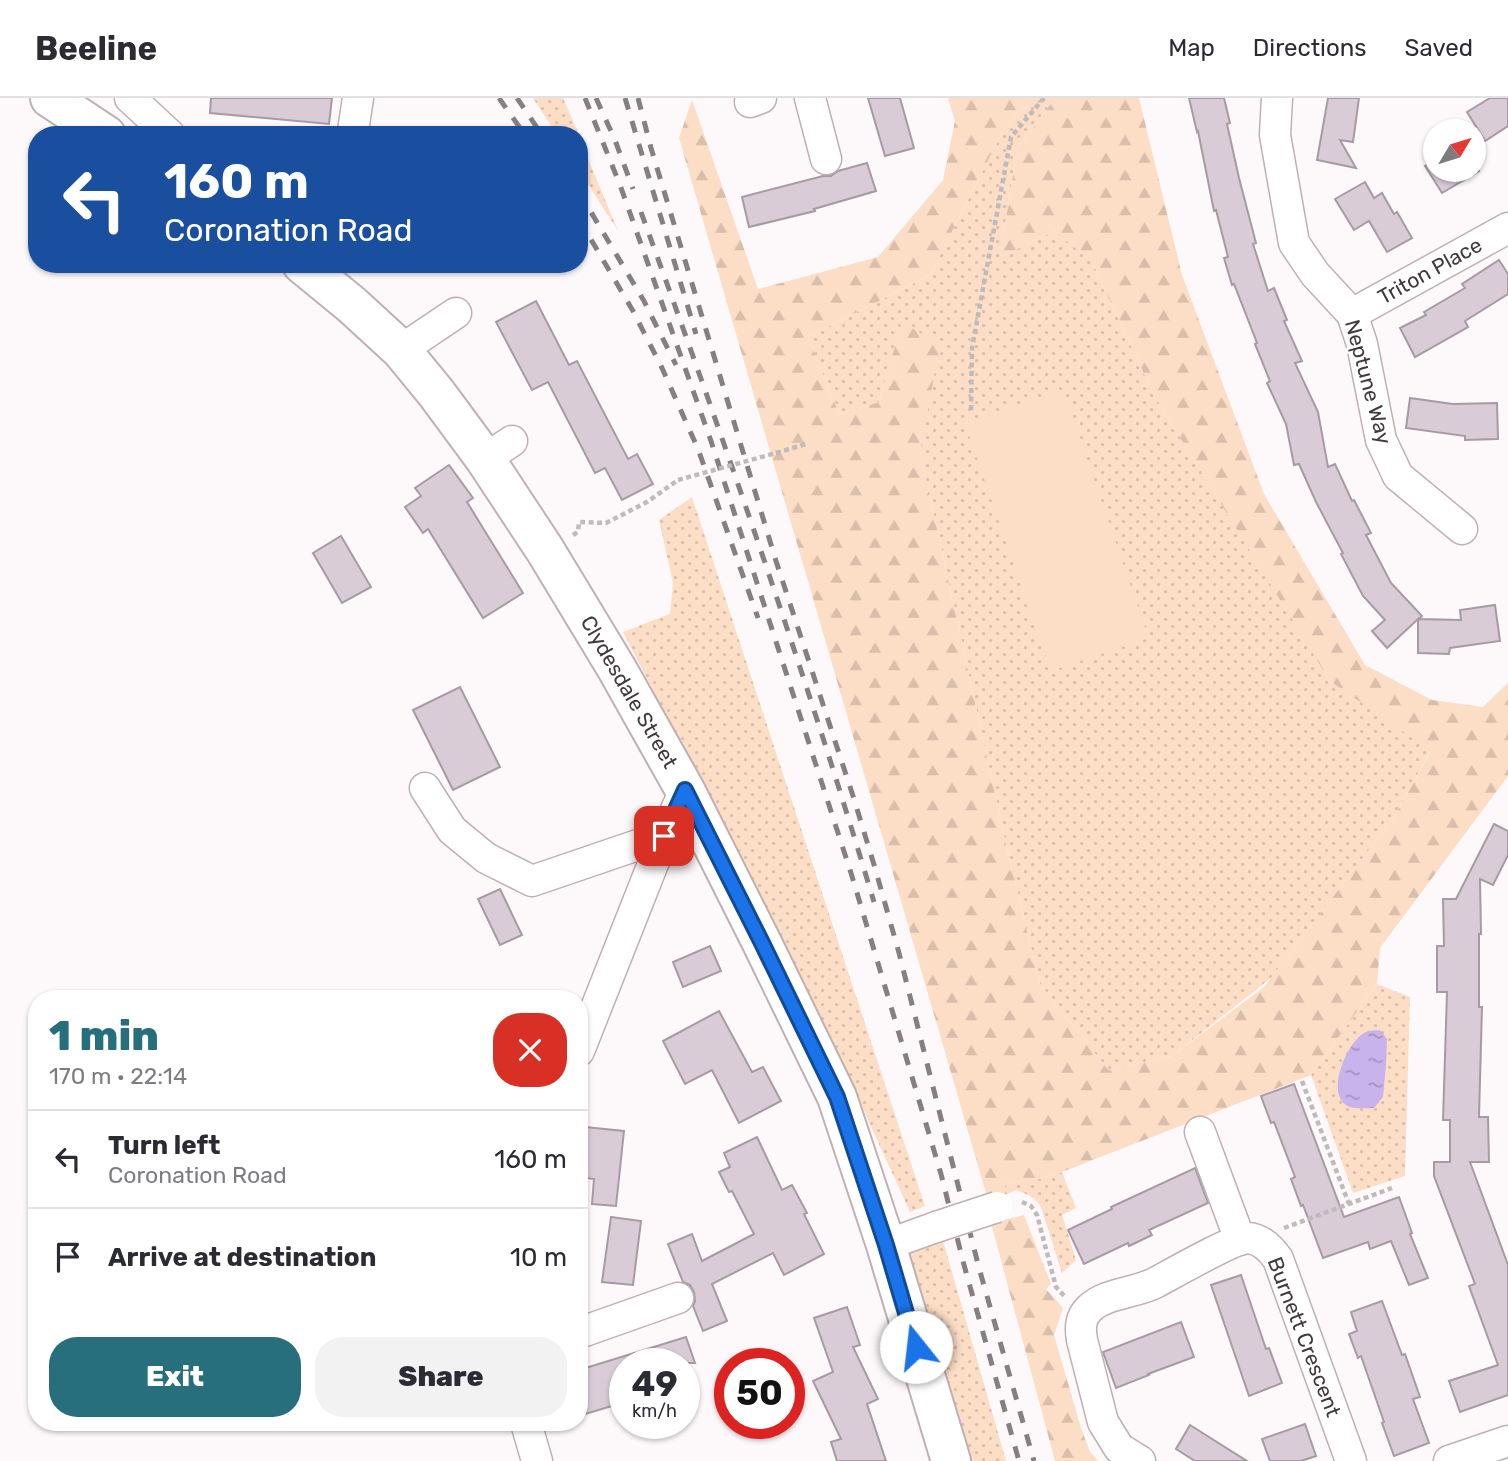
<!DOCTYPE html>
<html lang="en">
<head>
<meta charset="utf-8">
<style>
	body { margin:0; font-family:Rubik,sans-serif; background:#f2f2f3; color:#2b2b33; height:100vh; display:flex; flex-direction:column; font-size:26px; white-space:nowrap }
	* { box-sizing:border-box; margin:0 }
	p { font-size:23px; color:#7c7c81 }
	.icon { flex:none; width:38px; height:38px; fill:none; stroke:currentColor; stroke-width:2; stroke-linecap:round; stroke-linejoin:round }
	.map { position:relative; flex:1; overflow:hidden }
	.side { position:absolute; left:28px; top:892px; width:560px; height:441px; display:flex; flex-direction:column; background:#fff; border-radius:28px; box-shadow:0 2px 5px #0004 }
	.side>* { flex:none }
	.top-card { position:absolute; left:28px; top:28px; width:560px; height:147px; border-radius:28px; box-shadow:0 2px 5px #0004; background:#1a4fa0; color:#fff; overflow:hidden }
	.needle { width:46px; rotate:52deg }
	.buttons { position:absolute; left:1423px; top:21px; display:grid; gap:14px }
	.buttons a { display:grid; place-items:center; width:63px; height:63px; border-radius:50%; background:#fff; box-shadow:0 2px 5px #0004; font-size:35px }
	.speed { position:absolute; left:609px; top:1250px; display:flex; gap:14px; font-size:35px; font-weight:700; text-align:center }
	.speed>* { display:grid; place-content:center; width:91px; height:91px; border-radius:50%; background:#fff; box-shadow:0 2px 5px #0004; line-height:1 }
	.speed small { font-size:18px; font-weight:400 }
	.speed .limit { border:10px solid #d22; background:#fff; color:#111 }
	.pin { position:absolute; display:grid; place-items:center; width:60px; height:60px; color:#fff; margin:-30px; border-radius:14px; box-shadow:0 4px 10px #0006 }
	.me { position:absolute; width:77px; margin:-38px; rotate:344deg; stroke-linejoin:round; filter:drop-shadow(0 0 5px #0008) }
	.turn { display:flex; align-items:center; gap:24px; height:147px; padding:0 21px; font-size:32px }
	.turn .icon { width:91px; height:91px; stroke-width:2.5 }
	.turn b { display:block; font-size:49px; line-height:60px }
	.round { display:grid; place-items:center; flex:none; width:74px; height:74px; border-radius:28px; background:#f2f2f3 }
	.overview { display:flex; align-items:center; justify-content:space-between; height:119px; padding:0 21px }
	h1 { font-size:42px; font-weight:800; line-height:52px; color:#286f7d }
	.action { display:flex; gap:14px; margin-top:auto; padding:14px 21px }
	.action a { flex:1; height:80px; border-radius:28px; background:#286f7d; color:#fff; font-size:28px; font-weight:800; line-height:80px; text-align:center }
	.action a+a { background:#f2f2f3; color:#2b2b33 }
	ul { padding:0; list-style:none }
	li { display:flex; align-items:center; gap:21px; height:98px; padding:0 21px; border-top:2px solid #e1e1e2 }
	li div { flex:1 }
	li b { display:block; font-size:26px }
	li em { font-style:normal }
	header { display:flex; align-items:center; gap:42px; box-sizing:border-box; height:98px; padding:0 35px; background:#fff; border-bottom:2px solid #e1e1e2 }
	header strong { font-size:33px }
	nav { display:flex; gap:38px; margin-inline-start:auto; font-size:24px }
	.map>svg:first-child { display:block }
</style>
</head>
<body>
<header>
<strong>Beeline</strong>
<nav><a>Map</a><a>Directions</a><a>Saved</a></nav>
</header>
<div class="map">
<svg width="1508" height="1363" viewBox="0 0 1508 1363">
	<defs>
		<pattern id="grass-dots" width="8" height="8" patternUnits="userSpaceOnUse" patternTransform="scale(1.75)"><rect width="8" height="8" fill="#fcddc6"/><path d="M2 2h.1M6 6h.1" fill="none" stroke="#d9beab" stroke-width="1.8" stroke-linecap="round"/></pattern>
		<pattern id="forest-firs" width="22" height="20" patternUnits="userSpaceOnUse" patternTransform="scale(1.75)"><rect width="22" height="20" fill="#fcddc6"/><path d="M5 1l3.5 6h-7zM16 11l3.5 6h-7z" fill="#d9beab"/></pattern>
		<pattern id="water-ripples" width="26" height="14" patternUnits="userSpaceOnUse" patternTransform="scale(1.75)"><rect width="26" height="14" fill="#c8b3ec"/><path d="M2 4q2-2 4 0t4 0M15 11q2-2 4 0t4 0" fill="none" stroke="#a493c0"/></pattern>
	</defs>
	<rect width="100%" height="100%" fill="#fdf9fa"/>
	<g fill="url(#grass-dots)">
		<polygon points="533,0 563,0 579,37 557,37"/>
		<polygon points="1032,0 1055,0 1017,51 1000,159 1055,133 1092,164 1154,297 1330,582 1431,652 1394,719 1271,880 1172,958 1108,972 1040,886 1007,751 920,353 939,247 902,225 879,304 839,316 808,239 930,177 1004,31"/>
		<polygon points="579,39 618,133 579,72"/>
		<polygon points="692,399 925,1108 910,1114 823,923 623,534 670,516 673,485 659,422"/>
		<polygon points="1377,886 1410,899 1405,1078 1353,1095 1311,977"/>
		<path d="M1062,1074l14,36 -14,7 14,45 -14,13 -21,-66c-6,-10 -14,-13 -25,-17l-9,4 -3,-11 35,-4z"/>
		<polygon points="942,1139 1006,1363 971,1363 905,1154"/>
	</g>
	<g fill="url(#forest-firs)">
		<polygon points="948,0 1032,0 1004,31 930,177 808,239 839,316 879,304 902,224 940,247 920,353 1007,751 1040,886 1108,972 1172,958 1264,889 1394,719 1431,653 1330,583 1154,297 1092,164 1055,133 1000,159 1017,51 1055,0 1139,0 1182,177 1264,396 1365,567 1432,602 1483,609 1508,585 1508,678 1380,850 1377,886 1311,977 1062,1074 1039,1081 1004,1085 1007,1096 988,1102 679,40 692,2 758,191 878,159 943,82 955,23"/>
		<polygon points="1024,1117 1051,1186 1046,1191 1063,1210 1054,1237 1081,1330 1090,1354 1098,1363 1055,1363 991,1125"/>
	</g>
	<polygon fill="#fcddc6" points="1063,292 1149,540 1051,573 965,326"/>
	<path fill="url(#water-ripples)" d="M1380,932l7,9 -1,26 -3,32 -9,11c-8,0 -21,2 -28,-3 -20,-14 1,-62 18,-72 5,-3 11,-2 16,-3z"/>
	<g fill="#d9ccd7" stroke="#a79aa5" stroke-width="2">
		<polygon points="211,0 332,0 329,26 210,15"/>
		<polygon points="868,0 900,0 914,50 885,58"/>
		<polygon points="1189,0 1224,0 1230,25 1227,26 1239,80 1256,145 1253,146 1268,193 1274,190 1287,222 1284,223 1302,263 1295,265 1318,314 1328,369 1335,366 1352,403 1354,402 1371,435 1366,437 1391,485 1422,518 1419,521 1461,522 1460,512 1495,507 1500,543 1450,550 1449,556 1418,555 1418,521 1387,550 1372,533 1385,522 1363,498 1341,456 1343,455 1316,404 1299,366 1294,367 1286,326 1267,285 1270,283 1255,246 1257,245 1234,186 1232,187 1224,160 1228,159 1216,112 1214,113 1198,33 1197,34"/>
		<polygon points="1328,0 1359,0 1353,44 1340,42 1356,70 1317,62"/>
		<polygon points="1490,0 1508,0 1508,28 1485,43 1467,14"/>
		<polygon points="1435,63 1435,72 1474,72 1474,63 1479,73 1442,95 1425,68"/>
		<polygon points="867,65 876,93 814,111 815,113 749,129 742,99 823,78 831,78 838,73"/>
		<polygon points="1365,84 1374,100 1382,95 1394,116 1397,114 1412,140 1387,154 1369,123 1354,132 1335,101"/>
		<polygon points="1499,162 1508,176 1508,196 1465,223 1468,229 1415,259 1400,230 1426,217 1424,214 1465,190 1462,186"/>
		<polygon points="536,203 569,267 577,263 628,361 637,356 653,386 622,402 605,370 595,375 548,284 532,292 496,224"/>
		<polygon points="1410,300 1453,306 1497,305 1498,341 1465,342 1465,338 1406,330"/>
		<polygon points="449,367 473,400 467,404 523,495 483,520 428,431 423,435 405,409 421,398 415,390"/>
		<polygon points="341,438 371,489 342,505 313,455"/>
		<polygon points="460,589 500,669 453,692 413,612"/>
		<polygon points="1494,726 1508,733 1508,757 1493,787 1480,781 1481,836 1479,836 1479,909 1482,909 1479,1019 1488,1019 1489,1064 1470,1064 1508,1167 1508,1297 1460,1314 1449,1283 1498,1267 1469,1188 1475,1186 1434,1078 1434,1064 1450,1064 1450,1022 1443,1022 1447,894 1437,894 1437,848 1444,848 1443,801 1456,801"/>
		<polygon points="500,791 522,837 500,847 478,801"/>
		<polygon points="710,848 721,873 683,889 673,864"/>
		<polygon points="719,913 752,974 763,969 781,1003 739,1025 712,972 685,986 663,943"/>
		<polygon points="1294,986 1344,1119 1399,1099 1412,1135 1410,1136 1428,1180 1409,1187 1391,1143 1370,1151 1368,1144 1323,1160 1303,1107 1301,1108 1291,1081 1295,1079 1274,1024 1271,1025 1261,998"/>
		<polygon points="585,1029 624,1033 616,1108 592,1106 594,1081 580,1079"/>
		<polygon points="757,1039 782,1092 792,1087 807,1115 804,1116 824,1156 784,1177 773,1155 712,1186 727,1223 703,1233 693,1208 695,1203 694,1194 690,1187 683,1184 668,1146 692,1136 702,1163 754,1136 732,1093 729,1094 719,1074 730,1069 724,1055"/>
		<polygon points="1195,1070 1208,1105 1149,1132 1152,1137 1129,1148 1128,1145 1084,1166 1068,1132 1112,1111 1111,1109"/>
		<polygon points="611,1119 641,1123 633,1187 602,1184"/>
		<polygon points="1241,1177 1266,1251 1269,1250 1282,1285 1249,1298 1211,1187"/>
		<polygon points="1382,1203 1402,1257 1405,1256 1420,1299 1413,1301 1429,1345 1394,1358 1382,1325 1384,1324 1361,1258 1358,1260 1349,1236 1357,1233 1351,1214"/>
		<polygon points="847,1209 860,1247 853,1249 878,1301 867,1306 886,1363 837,1363 831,1344 841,1341 813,1283 833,1274 814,1220"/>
		<polygon points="1181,1224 1194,1259 1148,1276 1149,1277 1116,1290 1103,1254"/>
		<polygon points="686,1239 695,1265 625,1265 625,1304 579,1318 579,1272"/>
		<polygon points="1305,1326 1316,1358 1301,1363 1270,1363 1262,1341"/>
		<polygon points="1190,1327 1247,1363 1195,1363 1176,1351"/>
	</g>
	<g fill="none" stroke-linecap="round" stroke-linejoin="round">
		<defs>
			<g id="minor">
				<polyline points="130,0 170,37"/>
				<polyline points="810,0 826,61"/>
				<polyline points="1277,0 1275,37 1294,145 1315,176 1352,216 1362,246 1381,342 1398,378 1462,431"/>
				<polyline points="750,4 761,0"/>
				<polyline points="351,37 353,33 358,0"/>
				<polyline points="1352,216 1508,130"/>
				<polyline points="401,252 456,215"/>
				<polyline points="485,361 512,343"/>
				<polyline points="425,690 452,732 486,760 532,783 664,738"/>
				<polyline points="579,953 664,738 685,692"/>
				<polyline points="1200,1034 1240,1142"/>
				<polyline points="886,1147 936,1129"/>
				<polyline points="579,1235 678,1200"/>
				<polyline points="526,1325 537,1363"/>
				<path d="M1140,1363l-21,-13 -16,-26 -21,-82c-2,-12 -2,-22 7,-31 16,-16 46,-16 66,-26 15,-8 80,-45 93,-45 14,1 23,11 30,21l73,202"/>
				<polyline points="1449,1363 1508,1343"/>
			</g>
			<g id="major">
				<polyline points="50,0 106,37"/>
				<polyline points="302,166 352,207 401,252 437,296 485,361 545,452 617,571 685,692 762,845 837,999 886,1147 951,1363"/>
			</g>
		</defs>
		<use href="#minor" stroke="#c0afb3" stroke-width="33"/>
		<use href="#major" stroke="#c0afb3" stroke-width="42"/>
		<g stroke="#bfbabb" stroke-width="4.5" stroke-dasharray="5 3.5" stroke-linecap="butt">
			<polyline points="971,312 972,250 1011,39 1044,0"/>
			<polyline points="776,355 806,346"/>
			<polyline points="573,437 578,434 579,424 606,425 647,404 678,382"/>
			<polyline points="1302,983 1349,1106"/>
			<polyline points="1022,1104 1031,1108 1037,1117 1056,1189 1066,1200"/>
			<polyline points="1284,1130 1392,1090"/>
		</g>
		<use href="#minor" stroke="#fff" stroke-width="30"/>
		<use href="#major" stroke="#fff" stroke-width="38"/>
		<g stroke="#857f81" stroke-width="5" stroke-dasharray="12 12" stroke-linecap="butt">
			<polyline points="499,0 525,37"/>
			<polyline points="517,0 542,37"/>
			<polyline points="585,0 620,87 711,343 851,775 941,1076 964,1167 1019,1363"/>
			<polyline points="596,0 615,42 633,91"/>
			<polyline points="625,0 696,236"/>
			<polyline points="638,0 651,50 776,463 854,701 875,770 899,855 979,1170 1034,1363"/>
			<polyline points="579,94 644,203 676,267"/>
			<path d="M641,114c83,228 163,457 233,690"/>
			<polyline points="579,121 633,213 662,270 698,351 758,520"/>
		</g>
		<defs>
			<polyline id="minor-bridge" points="936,1129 997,1109"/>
		</defs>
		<use href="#minor-bridge" stroke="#c0afb3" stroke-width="33" stroke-linecap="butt"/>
		<polyline stroke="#bfbabb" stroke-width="4.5" stroke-dasharray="5 3.5" stroke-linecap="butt" points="678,382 776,355"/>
		<use href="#minor-bridge" stroke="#fff" stroke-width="30"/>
	</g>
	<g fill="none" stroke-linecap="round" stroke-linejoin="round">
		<defs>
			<polyline id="route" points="664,738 685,692 762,845 837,999 886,1147 916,1249"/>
		</defs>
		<use href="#route" stroke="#114b97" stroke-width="18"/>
		<use href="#route" stroke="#1a73e8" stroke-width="12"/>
	</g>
	<g text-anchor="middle" stroke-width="5" stroke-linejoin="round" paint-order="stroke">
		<g font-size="21" fill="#413a3c" stroke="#fff">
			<text transform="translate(1430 173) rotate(-29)" y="7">Triton Place</text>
			<text transform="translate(1368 284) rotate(75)" y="7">Neptune Way</text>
			<text transform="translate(629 594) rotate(60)" y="7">Clydesdale Street</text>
			<text transform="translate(1304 1239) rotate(69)" y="7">Burnett Crescent</text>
		</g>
	</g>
</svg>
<div class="buttons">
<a><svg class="needle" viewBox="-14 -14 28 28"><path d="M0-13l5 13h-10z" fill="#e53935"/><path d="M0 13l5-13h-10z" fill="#7c7c81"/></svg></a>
</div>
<div class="speed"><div>49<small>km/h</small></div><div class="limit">50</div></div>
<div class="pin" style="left:664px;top:738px;background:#d93025"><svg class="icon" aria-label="arrive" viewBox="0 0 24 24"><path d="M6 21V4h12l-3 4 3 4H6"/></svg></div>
<svg class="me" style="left:916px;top:1249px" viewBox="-20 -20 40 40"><circle r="19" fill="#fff"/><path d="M0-13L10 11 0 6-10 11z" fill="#1a73e8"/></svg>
<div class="top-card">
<div class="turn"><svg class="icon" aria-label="left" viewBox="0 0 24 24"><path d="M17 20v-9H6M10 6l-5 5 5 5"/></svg><div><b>160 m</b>Coronation Road</div></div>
</div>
<section class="side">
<div class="overview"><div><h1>1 min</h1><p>170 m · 22:14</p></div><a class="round" style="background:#d93025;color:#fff"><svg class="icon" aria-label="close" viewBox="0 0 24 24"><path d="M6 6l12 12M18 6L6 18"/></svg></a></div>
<ul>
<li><svg class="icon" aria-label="left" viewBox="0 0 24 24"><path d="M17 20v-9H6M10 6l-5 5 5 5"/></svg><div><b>Turn left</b><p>Coronation Road</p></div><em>160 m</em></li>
<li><svg class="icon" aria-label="arrive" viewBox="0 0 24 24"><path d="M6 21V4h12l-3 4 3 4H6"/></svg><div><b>Arrive at destination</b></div><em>10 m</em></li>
</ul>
<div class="action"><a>Exit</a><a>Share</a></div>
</section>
</div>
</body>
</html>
